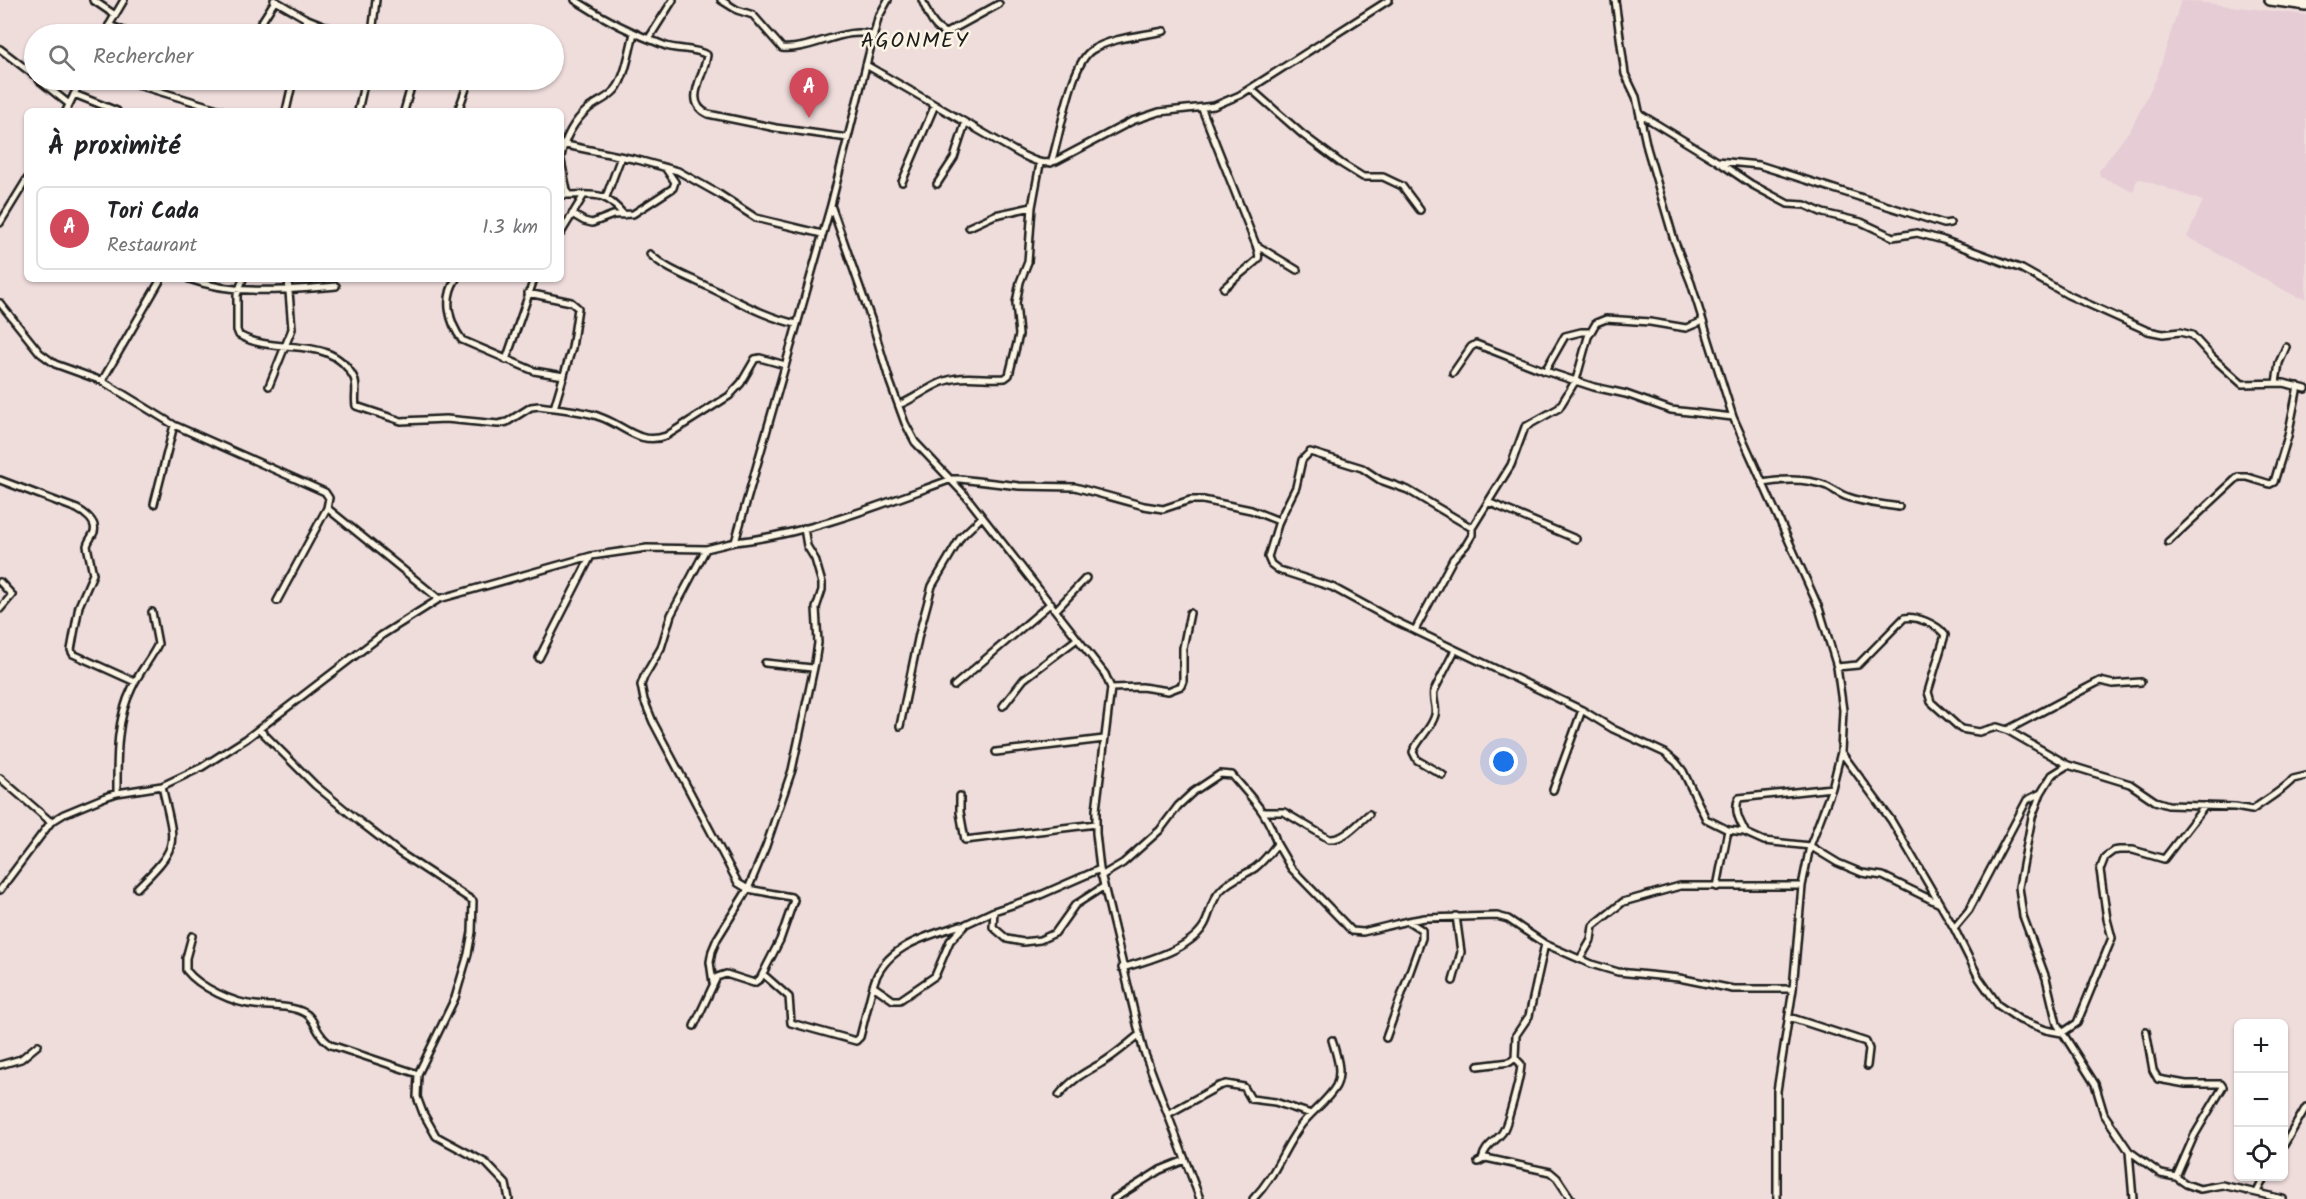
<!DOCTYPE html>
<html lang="fr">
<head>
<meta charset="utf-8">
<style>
	:root { --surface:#fff; --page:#f2f2f2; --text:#202124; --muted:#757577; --line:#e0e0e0; --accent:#d1495b }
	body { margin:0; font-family:Kalam,sans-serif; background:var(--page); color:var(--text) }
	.controls { position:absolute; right:18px; bottom:18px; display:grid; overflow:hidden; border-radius:9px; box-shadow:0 2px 4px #0004 }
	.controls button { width:54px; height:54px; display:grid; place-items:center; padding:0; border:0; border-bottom:2px solid var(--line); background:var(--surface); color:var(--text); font:30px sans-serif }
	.you { position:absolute; left:1504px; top:762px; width:21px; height:21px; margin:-15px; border:4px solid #fff; border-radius:50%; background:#1a73e8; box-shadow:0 0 0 9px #1a73e833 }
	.badge { display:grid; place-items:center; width:39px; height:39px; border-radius:50%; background:var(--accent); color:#fff; font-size:20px; font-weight:700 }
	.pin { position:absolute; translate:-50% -50px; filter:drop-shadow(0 2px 3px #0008) }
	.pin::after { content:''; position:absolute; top:32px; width:21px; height:18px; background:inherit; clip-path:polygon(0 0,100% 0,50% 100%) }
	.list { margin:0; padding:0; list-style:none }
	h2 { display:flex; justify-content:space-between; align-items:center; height:78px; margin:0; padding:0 24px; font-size:26px }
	h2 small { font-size:20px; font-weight:400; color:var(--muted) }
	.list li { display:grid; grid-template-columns:39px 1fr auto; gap:18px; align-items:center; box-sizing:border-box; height:84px; margin:0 12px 12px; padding:0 12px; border:2px solid var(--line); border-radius:9px }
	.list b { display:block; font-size:22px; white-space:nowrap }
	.list p { margin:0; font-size:20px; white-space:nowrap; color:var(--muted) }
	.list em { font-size:20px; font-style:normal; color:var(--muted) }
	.icon { flex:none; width:33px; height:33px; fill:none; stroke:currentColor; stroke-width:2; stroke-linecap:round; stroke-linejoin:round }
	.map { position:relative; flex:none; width:2306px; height:1199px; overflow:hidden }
	.search { position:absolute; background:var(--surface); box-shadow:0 2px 4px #0004; left:24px; top:24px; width:540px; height:66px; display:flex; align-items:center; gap:15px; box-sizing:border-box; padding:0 21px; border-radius:33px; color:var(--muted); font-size:22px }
	.panel { position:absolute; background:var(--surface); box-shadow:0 2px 4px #0004; left:24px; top:108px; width:540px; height:174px; border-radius:9px }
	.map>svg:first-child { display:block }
	.built { fill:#e6ccd5 }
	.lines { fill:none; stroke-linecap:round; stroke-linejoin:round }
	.street-casing { stroke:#1c1c1c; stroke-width:10 }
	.highway-casing { stroke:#1c1c1c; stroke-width:14 }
	.street { stroke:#fcf5e5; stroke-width:5 }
	.highway { stroke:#fcf5e5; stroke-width:9 }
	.labels { text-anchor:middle; stroke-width:5; stroke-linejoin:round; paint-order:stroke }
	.quarter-label { font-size:22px; letter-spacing:1.5px; fill:#1c1c1c; stroke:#fcf5e5 }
</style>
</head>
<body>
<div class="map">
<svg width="2306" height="1199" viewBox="0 0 2306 1199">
	<rect width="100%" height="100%" fill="#efdddc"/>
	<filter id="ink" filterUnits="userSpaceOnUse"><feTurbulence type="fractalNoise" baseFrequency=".0167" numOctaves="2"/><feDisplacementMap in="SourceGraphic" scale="12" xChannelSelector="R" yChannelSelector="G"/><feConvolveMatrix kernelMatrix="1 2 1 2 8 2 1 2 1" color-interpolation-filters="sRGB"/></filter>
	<g filter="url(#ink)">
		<!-- built -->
		<path class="built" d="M2181,0l125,15v283l-9,-1 -110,-60 16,-36 -62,-22 -4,1 -4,12 -33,-16 -1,-5 33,-44 25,-50z"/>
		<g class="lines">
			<defs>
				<path id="street" d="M93,0l22,15
					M274,0l31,18 3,16
					M575,0c29,19 59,34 91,46 13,4 30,2 41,9 -2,20 -25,47 1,59l68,14 72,10
					M721,0l16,10 16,5 29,33c29,3 67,-24 92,-12
					M888,0l-10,18 -47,187 40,114 19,63 15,41 10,19 51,54 139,178 6,14 -15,122v23l4,36 43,180 57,150
					M922,0c6,13 10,28 24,33l53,-29
					M1615,0l10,74 11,23 11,51 27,92 17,43 42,134 86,191 18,59 6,43 -2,42 -9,36 -22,58 -8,40 -9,103 -16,102v108
					M305,18l40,16
					M109,25l22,9
					M104,34l20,-34
					M254,34l21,-33
					M372,34l4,-34
					M649,38l24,-38
					M0,49l34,26
					M866,65l154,89c13,6 22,12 36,7l76,-40 27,-9 55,-6 26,-11 149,-95
					M39,80l30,24
					M122,80l102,31
					M1251,89l51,45 40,30 21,13h20l19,9 18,24
					M74,94l43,17
					M1202,109l54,136c1,4 4,10 2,14 -3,4 -27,22 -34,29
					M66,111l15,-31
					M286,111l7,-31
					M358,111l7,-31
					M404,111l9,-31
					M458,111l11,-31
					M1640,114l77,47 42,4 185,59 6,-1
					M561,144l77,16 40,11 41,23 37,24 66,16
					M561,157c3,-18 13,-36 27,-48 8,-7 19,-10 27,-19 10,-11 15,-41 19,-57
					M561,161l7,34h-7
					M1717,161l34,23 37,20 17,1 18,8 38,9 32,15 24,-4 26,7 79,29 46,26 80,36 15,3 17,-2 12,3 20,22 30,27 42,-1 22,6
					M1051,163c9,-25 19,-99 41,-113 21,-13 49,-14 72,-19
					M902,182l33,-77
					M937,184l17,-26 11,-34
					M568,195c29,0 36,-4 56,20
					M606,197l15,-40
					M572,214l12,7 8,2 21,-8 20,-1 40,-26 2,-6 -9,-13
					M0,223l27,-44
					M969,227l26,-12 37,-8
					M561,233l23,-38
					M1256,245l41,25
					M650,254c14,14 34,21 52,30 31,14 61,33 95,40
					M189,279c48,17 98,11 147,7
					M243,279l-6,16v35l2,5c37,22 92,-3 115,43 4,9 0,19 2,28l45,15 45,-2 52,5 9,-2 24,-15 8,-1c20,3 42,4 61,11 24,8 39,29 66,19l63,-40 12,-13 14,-24 5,-1 25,7
					M456,279c-13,20 -7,43 6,61l72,31 30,5
					M528,293l43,9 7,6 -6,40 -18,60
					M0,303l40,50 15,11 47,17 72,44 151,67 4,6 -2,10 -50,93
					M506,360l28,-81
					M1545,371l20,-35 16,-4h10
					M1453,373l18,-26 5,-3 69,27 49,16 32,7 45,16 62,7
					M102,381l59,-102
					M2276,383l3,-20 7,-16
					M269,386l23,-57 -4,-50
					M899,405c15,-6 27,-16 41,-22 22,-10 44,-3 65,-5l4,-3 10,-40 -3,-32 4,-21 8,-20 4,-55 8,-43
					M0,480l77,29c8,4 20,13 17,23 -2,5 -6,9 -7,14l6,28 -14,32 -8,44 2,4 62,28
					M1762,483c22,-4 44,-5 65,3 7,3 13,9 21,11 16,6 34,7 51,10
					M1488,502l88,37
					M154,504l20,-79
					M327,508l112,91
					M1472,528l-64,-38 -28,-10 -18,-12 -52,-16 -8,8 -6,27 -17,34 -11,36 3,7 8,6 53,17 57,31 193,92 31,19 52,24 11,9 7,9 23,48 22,11 16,2 20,9 46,5 28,17 24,10 21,3 57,28
					M735,542c74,-8 147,-38 217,-63h8l59,7 56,1 69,19 19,3 27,-9h13l48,10 28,11
					M2168,542l70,-65h9l23,7 4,-2 14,-46 10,-50
					M0,582l12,13 -12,14
					M1056,610l30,-32
					M1415,630l38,-71 13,-14 6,-10v-7l39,-63 14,-38 34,-19 17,-28 12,-43 8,-14 10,-4 44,3 36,6 17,-7
					M539,658l52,-102
					M765,663l47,5
					M1837,667l21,-2 46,-47c12,-3 34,7 41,17l-17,57 3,10 30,27 18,3 18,-5 10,3 61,35 62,19 25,17 13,4 67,2 17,3c12,-9 33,-21 41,-31l13,-3
					M954,686l97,-83
					M1111,688l31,-1 26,4 13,-5 2,-5v-33l7,-35
					M1003,706l21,-27 53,-40
					M900,726l19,-92 13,-48 29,-49 21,-20
					M259,729l56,56 45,37 40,31 73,48 -1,31 -4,22 -13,44 -37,76 -1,23 6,16 13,23 50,27 20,21 3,15
					M2007,730l93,-49 13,3 28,-2
					M996,752l108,-13
					M1841,752l50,68 63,108 25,50 19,27 22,15 26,10 16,3 15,-10 35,-85 -5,-19 -7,-49 5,-13 8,-6 6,-1h14l31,9 41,-53
					M2068,765l-16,10 -11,18 -9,24 -13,70 4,29 23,62 11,46 38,60 9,30 25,37 32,23 15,3 10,7 14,5 22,-4 61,14
					M1443,775l-26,-15 -4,-8c5,-13 19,-24 22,-37 2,-8 -3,-16 -1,-24l21,-41
					M0,778l51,44
					M1553,790l29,-80
					M117,793c0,-35 -1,-73 15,-105 7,-16 19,-29 26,-44l-6,-32
					M960,796v16l5,28 131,-16
					M1264,812h20l45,27c16,1 29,-16 40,-25
					M1746,833c-6,-11 -13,-23 -7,-35l93,-10
					M1277,844l14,24 61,63 11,1 45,-11 14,9v8l-36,100
					M1101,876l22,-13 37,-33 18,-24 15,-14 27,-18 12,1c21,25 36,38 45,69 -7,9 -13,17 -22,24 -12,8 -24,11 -34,22 -12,13 -10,25 -18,37 -15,23 -57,34 -81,41
					M1717,887l11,-57
					M137,888c45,-44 38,-43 25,-102
					M0,890l51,-68 13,-8 41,-17 12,-4 45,-7 40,-19 44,-28 136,-104 57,-36 152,-43 56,-8 59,1 29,-7 96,-337
					M994,911l-1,16 14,12 16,3 17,-2 15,-7 20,-28 28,-18
					M1408,921l17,-3 72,-2 11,3 37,25 46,20 27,8 61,6 54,11h60
					M1954,928l15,-18 58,-110 14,-7
					M192,936l-6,22v12c14,18 48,33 69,35 16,2 36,0 50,8 8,4 10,15 16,22 2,4 6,7 10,10l87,29
					M1580,959l11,-19 2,-14 30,-24 57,-16h122
					M763,974l26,23 2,26 65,18 4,-4 13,-51 20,14h7l35,-24 15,-35 16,-17 28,-13 42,-14 64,-28
					M1453,981l8,-29 -5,-36
					M713,983l-3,-21 2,-11 5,-12 31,-50 18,-43 26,-76 23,-107 3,-20 -2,-35 6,-18v-7l-7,-24 -8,-13 -3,-18
					M873,986c11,-40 54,-50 88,-61
					M1789,1017l77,25 3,7 -2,17
					M694,1026l23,-49 9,-3 28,9 6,-4 20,-39 14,-40 -3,-3 -43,-8 -10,-6 -85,-161 -9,-22 -3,-15 3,-8 17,-29 10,-33 35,-66
					M2146,1031l7,39 5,9 28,5h35l2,3 -29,49 -18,41
					M0,1065l21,-6 17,-14
					M1478,1066l32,-4 5,-4 1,-23 13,-19 16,-72
					M1059,1095c12,-15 25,-22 41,-31 14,-8 26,-19 39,-29
					M1168,1114l51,-28 7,-2 18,3 7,12 24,3 36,12
					M2284,1145l22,-38
					M2129,1151l4,48
					M1482,1159c3,-13 12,-16 20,-26 6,-8 19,-59 19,-69l-6,-6
					M1478,1162l8,-4 64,14 7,6 14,21
					M2257,1192l8,-16
					M1114,1199l46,-29 25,-10
					M1253,1199c23,-24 28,-46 46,-71 10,-15 28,-26 37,-42 7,-15 0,-32 -4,-46"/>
				<path id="highway" d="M2270,0l36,5"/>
			</defs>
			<!-- street casing -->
			<use href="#street" class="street-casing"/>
			<!-- highway casing -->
			<use href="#highway" class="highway-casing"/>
			<!-- street -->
			<use href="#street" class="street"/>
			<!-- highway -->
			<use href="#highway" class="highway"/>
		</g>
	</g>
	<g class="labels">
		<!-- quarter labels -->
		<g class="quarter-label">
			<text x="915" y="47">AGONMEY</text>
		</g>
	</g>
</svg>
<div class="controls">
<button>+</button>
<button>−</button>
<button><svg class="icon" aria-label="locate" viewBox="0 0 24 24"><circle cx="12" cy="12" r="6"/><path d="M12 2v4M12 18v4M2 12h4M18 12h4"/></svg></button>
</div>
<div class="you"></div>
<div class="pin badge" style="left:809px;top:118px">A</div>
<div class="search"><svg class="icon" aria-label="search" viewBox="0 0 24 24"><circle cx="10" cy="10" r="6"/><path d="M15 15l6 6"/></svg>Rechercher</div>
<section class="panel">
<h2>À proximité<small></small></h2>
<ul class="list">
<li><span class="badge">A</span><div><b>Tori Cada</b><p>Restaurant</p></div><em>1.3 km</em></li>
</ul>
</section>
</div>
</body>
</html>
